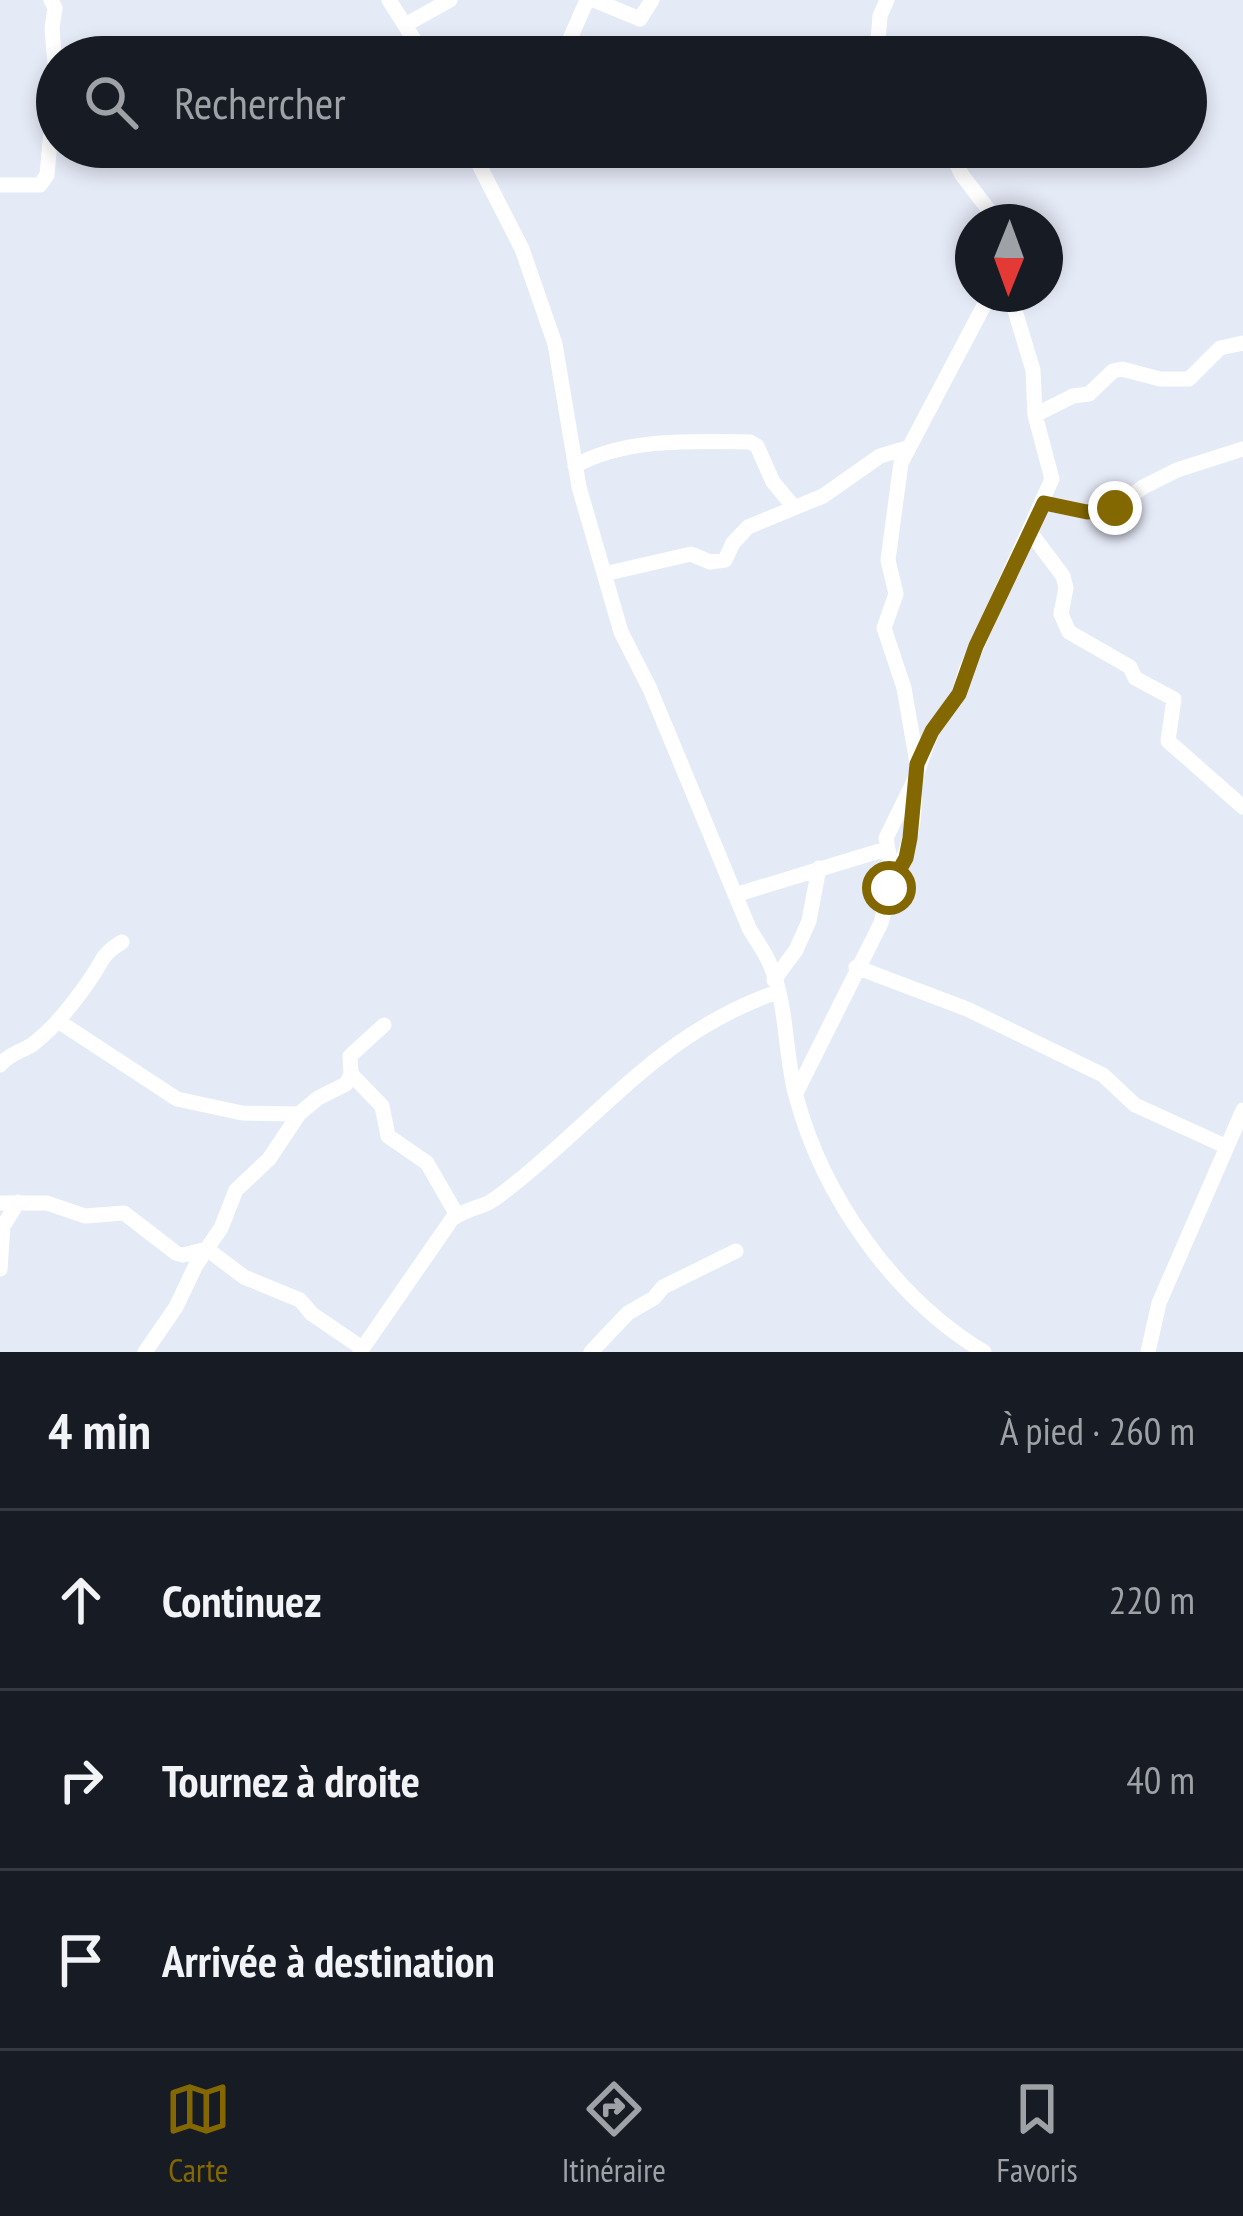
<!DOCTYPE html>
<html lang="fr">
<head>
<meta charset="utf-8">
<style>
	:root { --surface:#171b24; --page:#20242c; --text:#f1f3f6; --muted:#9ea1a6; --line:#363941; --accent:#836700 }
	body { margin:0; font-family:"PT Sans Narrow",sans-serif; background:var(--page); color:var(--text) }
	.compass { position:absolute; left:955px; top:204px; width:108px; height:108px; border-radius:50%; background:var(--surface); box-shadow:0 6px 18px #0003; rotate:181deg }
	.stop { position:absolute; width:36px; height:36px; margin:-27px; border:9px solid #836700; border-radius:50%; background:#fff }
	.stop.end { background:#836700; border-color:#fff; box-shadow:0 3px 12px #0008 }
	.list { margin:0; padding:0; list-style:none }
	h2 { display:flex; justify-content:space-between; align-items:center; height:156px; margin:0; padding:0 48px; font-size:51px }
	h2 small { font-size:39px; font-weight:400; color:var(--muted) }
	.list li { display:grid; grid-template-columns:78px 1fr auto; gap:36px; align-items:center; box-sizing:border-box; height:180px; padding:0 48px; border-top:3px solid var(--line) }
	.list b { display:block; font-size:45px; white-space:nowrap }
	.list em { font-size:39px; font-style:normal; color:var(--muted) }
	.icon { flex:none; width:66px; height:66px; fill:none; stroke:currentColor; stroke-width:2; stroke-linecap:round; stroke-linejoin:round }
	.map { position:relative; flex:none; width:1243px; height:1352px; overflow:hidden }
	.search { position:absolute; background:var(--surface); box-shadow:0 6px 18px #0003; left:36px; right:36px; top:36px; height:132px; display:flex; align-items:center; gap:30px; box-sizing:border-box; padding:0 42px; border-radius:66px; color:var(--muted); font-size:45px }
	.sheet { height:696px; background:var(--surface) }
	nav { display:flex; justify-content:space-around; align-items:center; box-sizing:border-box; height:168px; border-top:3px solid var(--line); background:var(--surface); font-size:33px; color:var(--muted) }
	nav a { display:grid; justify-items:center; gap:6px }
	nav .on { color:var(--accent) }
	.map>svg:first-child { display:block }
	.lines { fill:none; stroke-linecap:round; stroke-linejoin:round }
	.minor { stroke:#fff; stroke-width:15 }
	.route { stroke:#836700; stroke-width:15 }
</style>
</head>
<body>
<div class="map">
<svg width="1243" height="1352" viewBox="0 0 1243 1352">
	<rect width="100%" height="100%" fill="#e5eaf7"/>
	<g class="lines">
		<!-- minor -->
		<path class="minor" d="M389,0l36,57
			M594,0l46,19 12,-19
			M405,25l45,-25
			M878,41l2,-25 7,-16
			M562,57l25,-57
			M838,57c26,-15 50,-21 74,0
			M470,147l52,102 33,95 24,143 42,145 29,57 99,239c6,11 14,21 19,32 20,41 16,93 28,136 27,101 98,202 188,256
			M948,147l14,28 36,47
			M474,156l24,-9
			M0,185h40l7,-10 9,-98 -4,-49 3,-20 -4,-8
			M1035,415l38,-19 16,-2 24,-23 9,-2 38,10h29l31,-31 23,-5
			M575,466c49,-28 119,-25 175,-24l7,4 16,36 21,25
			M1044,503l43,9 28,-4 28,-21 34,-17 66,-21
			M1030,532l33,44 3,12 -5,26 8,18 61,35 5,11 39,21 -6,42 75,66
			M604,574l87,-20 19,8 15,-2 8,-17 15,-16 75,-31 57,-40 27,-8
			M917,763l-13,-75 -20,-60 12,-34 -8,-34 13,-97 89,-169
			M893,877c19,-28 23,-60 21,-94
			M735,895l151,-46
			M856,967l111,42 136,66 32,30 90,41
			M774,980l22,-30 13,-29 10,-53
			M58,1021l119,78 65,14 57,1
			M0,1065c9,-11 21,-13 33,-21 21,-16 43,-44 58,-66 13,-19 10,-23 31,-36
			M351,1074l31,32 6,30 39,27 30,52
			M796,1093l85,-170 12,-46 -7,-39 28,-57 18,-50 27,-37 7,-24 86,-191 -17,-64 -2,-45 -23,-76
			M0,1203h47l38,13 39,-3 52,40 7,2 24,-6 37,28 56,23 12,14 50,34
			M0,1269l3,-43 15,-24
			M145,1352l31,-45 20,-42 25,-37 15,-38 33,-31 30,-45 19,-16 28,-14 5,-10 -1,-18 34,-31
			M360,1352l92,-133c11,-8 21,-10 34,-15 13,-6 25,-18 37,-27 89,-73 141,-145 254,-185
			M591,1352l37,-39 26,-15 9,-11 73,-36
			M1148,1352l11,-49 84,-193"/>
	</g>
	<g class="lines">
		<!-- route -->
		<path class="route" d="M889,888l17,-30 4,-20 7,-74 15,-33 27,-37 17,-48 68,-143 43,9 28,-4"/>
	</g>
</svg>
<svg class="compass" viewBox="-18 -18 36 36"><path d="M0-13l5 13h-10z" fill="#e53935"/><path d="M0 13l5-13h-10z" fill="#9ea1a6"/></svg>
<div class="stop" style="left:889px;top:888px"></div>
<div class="stop end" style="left:1115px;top:508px"></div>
<div class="search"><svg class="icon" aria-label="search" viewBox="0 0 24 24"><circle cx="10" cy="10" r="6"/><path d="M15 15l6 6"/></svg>Rechercher</div>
</div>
<section class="sheet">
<h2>4 min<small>À pied · 260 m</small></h2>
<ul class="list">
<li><svg class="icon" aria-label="ahead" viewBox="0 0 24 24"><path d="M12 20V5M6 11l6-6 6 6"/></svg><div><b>Continuez</b></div><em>220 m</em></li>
<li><svg class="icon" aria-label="right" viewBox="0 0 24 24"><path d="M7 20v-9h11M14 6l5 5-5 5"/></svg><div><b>Tournez à droite</b></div><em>40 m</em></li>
<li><svg class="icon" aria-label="arrive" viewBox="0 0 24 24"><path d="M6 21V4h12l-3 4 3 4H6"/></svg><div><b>Arrivée à destination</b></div></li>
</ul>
</section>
<nav>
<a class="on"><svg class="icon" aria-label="map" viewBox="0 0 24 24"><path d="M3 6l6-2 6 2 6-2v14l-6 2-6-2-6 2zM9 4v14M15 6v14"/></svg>Carte</a>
<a><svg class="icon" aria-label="directions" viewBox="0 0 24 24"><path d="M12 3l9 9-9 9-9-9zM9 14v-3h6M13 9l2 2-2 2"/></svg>Itinéraire</a>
<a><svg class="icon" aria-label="saved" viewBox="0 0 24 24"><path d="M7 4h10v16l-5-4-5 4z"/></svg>Favoris</a>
</nav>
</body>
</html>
